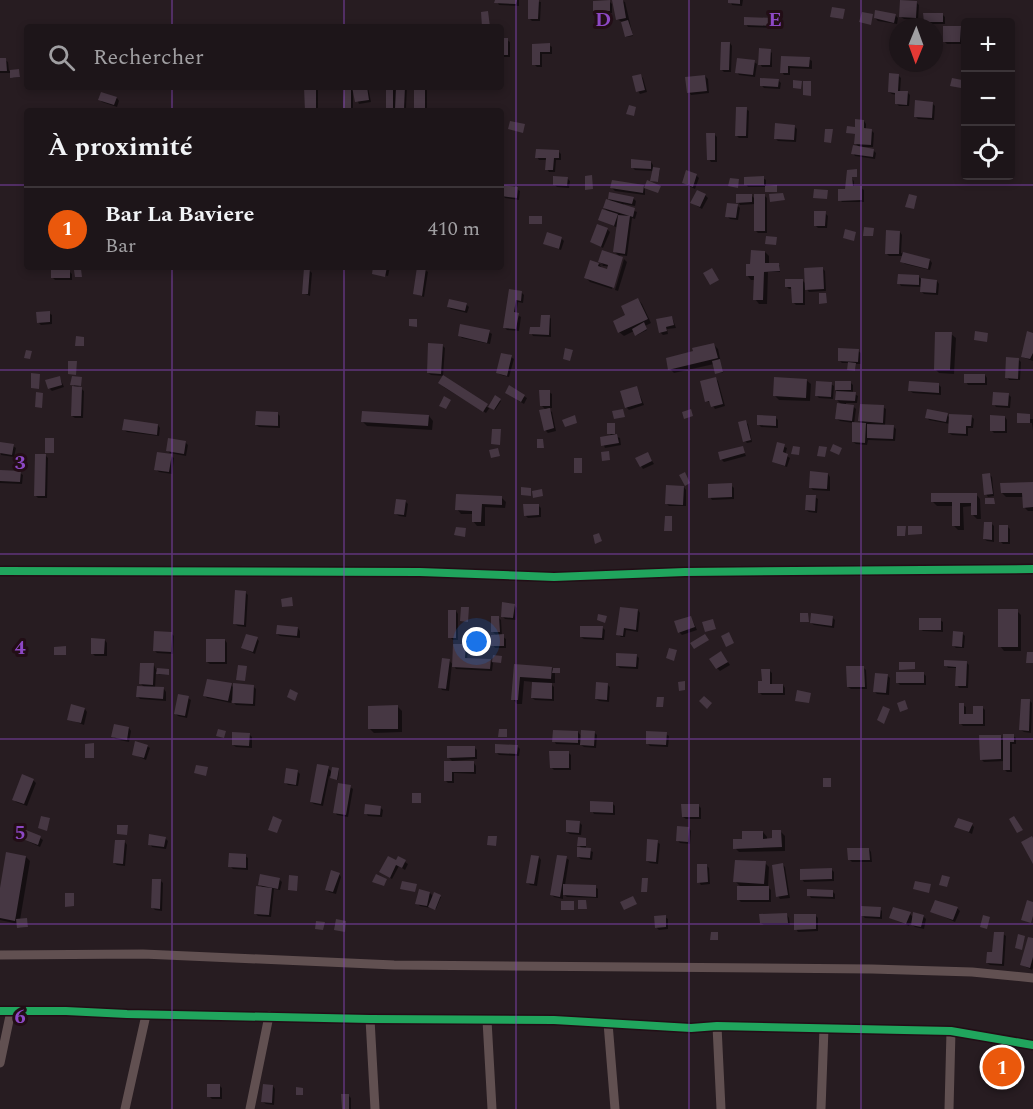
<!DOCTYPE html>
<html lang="fr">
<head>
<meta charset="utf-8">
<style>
	:root { --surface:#1d1519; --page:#2a2226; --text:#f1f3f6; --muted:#a09fa2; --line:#3b3438; --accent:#ea580c }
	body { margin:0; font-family:Spectral,serif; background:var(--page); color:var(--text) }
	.controls { position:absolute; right:18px; top:18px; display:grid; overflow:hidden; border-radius:6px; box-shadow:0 3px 9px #0003 }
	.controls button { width:54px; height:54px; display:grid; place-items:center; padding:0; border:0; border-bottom:2px solid var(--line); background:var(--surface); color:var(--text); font:30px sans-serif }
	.compass { position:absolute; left:889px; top:18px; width:54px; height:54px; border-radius:50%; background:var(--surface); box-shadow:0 3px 9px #0003; rotate:181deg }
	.you { position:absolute; left:477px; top:642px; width:21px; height:21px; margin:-15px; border:4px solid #fff; border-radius:50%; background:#1a73e8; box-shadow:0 0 0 9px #1a73e833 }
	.badge { display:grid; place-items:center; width:39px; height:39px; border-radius:50%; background:var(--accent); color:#fff; font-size:20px; font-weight:700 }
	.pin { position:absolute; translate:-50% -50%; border:3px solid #fff; box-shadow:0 2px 6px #0006 }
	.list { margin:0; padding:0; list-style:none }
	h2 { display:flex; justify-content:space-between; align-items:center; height:78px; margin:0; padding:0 24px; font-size:26px }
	h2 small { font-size:20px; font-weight:400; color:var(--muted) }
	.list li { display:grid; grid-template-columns:39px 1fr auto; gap:18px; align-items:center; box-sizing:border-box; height:84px; padding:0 24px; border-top:2px solid var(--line) }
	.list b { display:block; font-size:22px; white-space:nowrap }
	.list p { margin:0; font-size:20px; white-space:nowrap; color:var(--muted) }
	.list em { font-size:20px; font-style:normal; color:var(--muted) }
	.icon { flex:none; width:33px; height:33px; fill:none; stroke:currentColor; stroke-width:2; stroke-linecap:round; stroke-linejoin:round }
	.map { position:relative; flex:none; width:1033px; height:1109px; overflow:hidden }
	.search { position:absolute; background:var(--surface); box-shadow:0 3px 9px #0003; left:24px; top:24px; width:480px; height:66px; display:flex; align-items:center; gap:15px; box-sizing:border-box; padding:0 21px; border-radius:6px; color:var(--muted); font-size:22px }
	.panel { position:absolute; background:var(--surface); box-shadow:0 3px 9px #0003; left:24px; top:108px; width:480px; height:162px; border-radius:6px }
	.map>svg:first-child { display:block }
	.shadow { fill:#0007; fill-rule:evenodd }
	.building { fill:#463743 }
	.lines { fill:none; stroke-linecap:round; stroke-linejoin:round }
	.street { stroke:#615051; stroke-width:9 }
	.cycleway-casing { stroke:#220e16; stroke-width:11 }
	.cycleway { stroke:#20a55d; stroke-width:8 }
	.grid { fill:none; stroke:#8d48c5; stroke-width:1.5; stroke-opacity:0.55 }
	.grid-label { font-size:20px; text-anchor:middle; font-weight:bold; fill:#8d48c5; stroke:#220e16; stroke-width:6; stroke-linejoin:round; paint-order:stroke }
</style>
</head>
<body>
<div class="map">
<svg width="1033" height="1109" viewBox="0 0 1033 1109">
	<rect width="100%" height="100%" fill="#271c21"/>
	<!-- shadow -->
	<path class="shadow" d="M496,0h23v6l-20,-1z
		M530,0l11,2 -1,19h-8l-3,-3z
		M620,0l5,2 8,34 -7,1 -4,-15 -5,-3z
		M730,0h13l-1,6 -10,-1z
		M610,2l2,2v9h-15l-2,-2z
		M916,2l3,3 -1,15 -14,-1 -3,-2z
		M942,14l3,3v7h-17l-3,-3z
		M895,15l3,3 -1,6 -19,-3 -3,-3z
		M775,20l2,2v6l-29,-1 -2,-3z
		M960,27l3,3 -1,14h-15l-3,-3z
		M501,40h6l3,2v15h-9z
		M730,43l2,3 -1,26h-7l-3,-3z
		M534,45h15l3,2v7h-10v13h-5l-3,-3z
		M770,51l2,2v14h-10l-2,-3z
		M782,57l27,2 3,2v8l-22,-1v7h-6l-2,-3z
		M0,60h5l3,2 1,9 10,-1 1,7 -7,1 -2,-5h-11z
		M754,62l3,2 -2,13 -16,-2 -2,-3z
		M898,75l3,3 -1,14 8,1 2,2 -1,11h-10l-3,-3 1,-8 -5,-1 -3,-2z
		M641,76l2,2 4,14 -7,2 -2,-3z
		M705,76l3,3 1,14 -18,2 -2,-3z
		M778,80l3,3 -1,6 -16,-1 -3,-3z
		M306,87h12v24h-12z
		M345,87h6l4,3 -1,-3h14l3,15 -12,2 -6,-13v20h-8z
		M387,87h20l-1,21 -11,-1v4h-5l-2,-2z
		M416,87h11v23h-9l-2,-2z
		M102,93l15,5 2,3 -2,6 -15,-5 -2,-3z
		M932,103l3,3 -1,14 -16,-1 -3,-3z
		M746,109l3,2 -1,27h-9l-3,-3z
		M864,121l2,3v6h5l3,3 -1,14h-10v2l10,1 3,3 -1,6 -20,-3 -2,-3 7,-5 -4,-4v-10l-8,-1z
		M794,126l3,3 -1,13 -18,-1 -3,-3z
		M714,134l3,3v25h-6l-2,-3z
		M558,151l3,3v6h-5l-1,12h-6l-2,-3v-9h-8l-2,-3z
		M651,162l2,3v3l7,2 -2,12 -5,-1v-10l-18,-1 -3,-3z
		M856,171l1,6h-7l4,4v7h7l3,2v12h-22l-2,-2 6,-9v-12h5l-2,-3z
		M696,175l3,3 -4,11 -12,-6z
		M567,178l3,3 -1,7 -12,-1 -3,-3z
		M763,178l3,2v7h-18l-2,-3z
		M643,186l2,3v6l-30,-4 -3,-3z
		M517,189l3,2 -1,9 -14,-2 -2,-3z
		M610,194l23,4 3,3 -1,5 -11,-2 -1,2 14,6 -2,7 -3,-1 -5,38 -8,-1 4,3h-2l-9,31 -22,-7 -4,-4 5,-16 13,4 -4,-4 20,-5 -5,-5 3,-24 -18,-8 10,-7 -6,-5 5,-6zM599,264l10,3 -1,4 -5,-2z
		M705,195l3,3 -6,11 -10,-6z
		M751,195l4,4 9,-4 3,3v35h-9l-3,-3v-26l-15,1 -2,-3z
		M738,206l2,2 -2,12 -8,-1 -3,-3z
		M825,213l3,3 -1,12h-9l-3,-3z
		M607,229l3,3 -7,16 -12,-6z
		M900,232l2,3 -1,18 29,7 2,3 -2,7 -25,-6 -3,-3 1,-5h-14l-3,-3z
		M561,238l3,3 -3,9 -16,-6z
		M765,252l4,4v9h11v7h-12l-1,32h-8l-4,-5v-19h-4l-4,-5 5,-10z
		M624,259l3,3 -9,29 -3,-1z
		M375,267h15l-2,9 -14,-3z
		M823,269l2,2 1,20 -17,1 -4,-5v18h-9l-3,-3v-13h-4l-3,-3 16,-6 4,4z
		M309,270l3,3 -2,23 -7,-3z
		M425,270l3,2 -4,25 -9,-3z
		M69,271l3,3v6h-17l-2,-2z
		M919,277l3,3 15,1 2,3 -1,11 -14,-1 -3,-3 1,-4 -21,-1 -2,-3z
		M510,291l12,2 2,2 -1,8 -5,-1 -2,12 5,3 -2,14 -12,-1 -3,-3z
		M638,299l4,5 9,19 -6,3 2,4 -10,5 -3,-4 -10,5 -5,-4z
		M466,304l3,3 -2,6 -16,-4 -3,-2z
		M49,313l3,2v9l-11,1 -3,-3z
		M549,316l2,3v18l-18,-1 -2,-3 11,-5z
		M672,317l4,11 -9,1 1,5 -5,1 -3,-3z
		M489,332l3,2 -2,10 -28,-6 -3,-3z
		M951,334l5,4 -2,36 -15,-1 -4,-4z
		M1033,334v27l-11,-4z
		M713,344l5,5 5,24h-7l-2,-9 -40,9 -4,-4z
		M442,345l3,3 -2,28 -12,-1 -3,-2z
		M858,351l3,2v11h-5l-1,7 -5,-1v-7h-8l-3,-3z
		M511,357l3,2 -5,18 -8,-2 -3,-2z
		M1018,359l3,3 -1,18h-11l-2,-3z
		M985,375l2,3v7h-19l-2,-3z
		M60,378l4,9 -12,4 -3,-3z
		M81,379v7h-3l6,5 -1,27h-8l-3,-2 2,-31z
		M716,379l2,2 7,25 -10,3 -4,-6 -5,-2z
		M806,380l5,4 -1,17 -31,-1 -4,-4z
		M850,382l3,3v8l5,3 -1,7h-11v2l7,1 3,3 -2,15h6l1,-19 22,2 3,2 -1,17h8l3,3 -1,12 -27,-1 -1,5 -11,-1 -3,-2 1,-19 -14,-2 -3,-2 5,-14 -5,-5 -1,-17z
		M831,384l3,2 -1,13 -14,-1 -2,-2z
		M938,384l3,3v8l-28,-2 -3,-2z
		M442,386l47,22 6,-10 6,3 -6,9 -5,-3 -4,6z
		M510,388l17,10 -3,6 -15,-9z
		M637,388l7,17 -15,5 -3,-3z
		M549,392l3,2v14h-5l5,4 4,19 -8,2 -3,-3 1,-20 -4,-4z
		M1008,394l3,3 -1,11 -14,-1 -2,-3z
		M278,414l2,2v12l-21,-1 -3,-2z
		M947,415l3,3 21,-2 3,3 -1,9h-5v8l-16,-1 -3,-2 1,-9 -21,-4 -2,-3z
		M429,416l4,5 -1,9 -65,-4 -4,-4z
		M1029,416l1,3h3v12l-1,-8h-13z
		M775,417l3,3v8l-17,-1 -2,-2z
		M1005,417l2,3v13h-13l-3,-3z
		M745,422l3,2 4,18 -5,1 -2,-2z
		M614,424l1,12 5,2 1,7 -16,3 -4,-10 11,-2 -3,-3z
		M158,425l2,3 -1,8 -32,-4 -3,-2z
		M185,442l3,3 -2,11 -16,-3 -2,-2z
		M0,444l13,2 3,2 -2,9 -13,-2z
		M778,444l9,4 -2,7 5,3 -3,9 -14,-5z
		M742,447l4,9 -22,6 -3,-3z
		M647,453l7,11 -11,5 -2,-3z
		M45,455l3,3 -1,40h-9l-3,-3z
		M171,456l3,2 -2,16 -13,-2 -3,-3z
		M0,471l20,2 3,2 -1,9 -22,-1z
		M828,474l2,3v14l-17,-1 -3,-3z
		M990,475l2,2 2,19 -6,1 -2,-3z
		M1033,484v27h-5l-4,-4v-10h-18l-4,-4z
		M731,485l3,3v11l-22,1 -2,-3z
		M684,487l2,3v16h-17l-3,-3z
		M976,494l4,5 1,20h-4l-5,-5v-8l-9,1 1,23h-6l-4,-4v-20h-17l-4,-4z
		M501,497l5,5 -1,6 -20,-1v19h-8l-4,-5v-7h-12l-4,-5z
		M815,497l3,2 -1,14 -8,-1 -3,-2z
		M405,501l3,3 -2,13 -7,-1 -3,-2z
		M538,505l3,3v9l-13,1 -3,-3z
		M992,524l2,2v16l-7,-1 -3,-2z
		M1007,526l3,3v15h-7l-3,-3z
		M245,592l3,3 -2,32 -8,-1 -3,-2z
		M514,605l3,3 -1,12 -11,-1 -2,-2z
		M638,610l2,3 -2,19 -12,-2 -1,7h-4l-3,-3z
		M456,611l2,3v26h-5l-3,-3z
		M1017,611l4,4v36h-17l-4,-5z
		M691,617l6,13 -15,5 -3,-3z
		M832,617l3,3 -1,8 -20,-3 -3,-2z
		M499,618l2,2 1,16 4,3v9h-11l-2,-3 4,-9 -5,-5z
		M940,620l3,2v10l-20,-1 -3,-2z
		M602,627l3,3 -1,10 -20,-1 -3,-2z
		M298,628l2,3v7l-20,-2 -3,-2z
		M962,633l3,3 -1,12h-8l-3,-3z
		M172,634l2,2 -1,18 -16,-1 -3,-3z
		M257,639l2,2 -4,13 -12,-6z
		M105,640l2,3v13h-12l-3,-3z
		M225,640l2,3v21h-17l-3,-2z
		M465,646l3,2 -1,11 23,1 3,3 -1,8 -36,-2 -4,-5 -3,27 -7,-1 -2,-3 9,-27 4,5z
		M636,655l3,3 -1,11 -18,-1 -3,-2z
		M724,656l6,9 -10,6 -3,-3z
		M966,662l3,3 -1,23h-9l-2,-3v-17h-9l-2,-3z
		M154,665l2,5 13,1v4h-10l-3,-3 -1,16 9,1 2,3v9l-26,-2 -2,-2 7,-9 -4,-4z
		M515,666l45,3v4h-5v10h-5l4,4v14l-19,-1 -3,-2 1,-16 -9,-1 -2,23h-5l-4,-5z
		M863,667l3,3 1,19h-16l-3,-2z
		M769,670l3,3v12h11l2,3v7h-23l-3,-3z
		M923,673l3,3v9h-26l-2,-2z
		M887,675l3,3 -1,17 -12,-1 -3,-3z
		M607,684l3,3 -1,15 -10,-1 -3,-2z
		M231,685l3,3 19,-2 3,3 -1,17 -19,-1 -5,-5v3l-24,-5 -2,-2z
		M188,698l3,2 -4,18 -9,-2 -2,-2z
		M1030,701l2,2 -1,30 -7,-1 -3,-2z
		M963,705l3,2v8h9l7,-8 3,3v16h-22l-2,-2z
		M398,707l4,4v21l-28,1 -5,-5z
		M85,709l2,3 -3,13 -15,-6z
		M129,728l2,3 -2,11 -14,-3 -2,-3z
		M578,732l4,5 12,-5 3,3 -1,13 -12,-1 -3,-2 -25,-1 -2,-3z
		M249,734l3,3v11l-16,-1 -3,-2z
		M666,734l3,2 -1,11 -18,-1 -3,-3z
		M1000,736l4,4 9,-4 3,2v6h-4v28h-5l-2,-2v-9l-21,1 -3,-3z
		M147,746l3,2 -4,12 -13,-6z
		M517,746l3,3 -1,7 -20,-1 -3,-3z
		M474,747l3,3v9l-25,2 -4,-4z
		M568,752l3,3v15h-17l-3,-3z
		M446,762l28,1 2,3v8l-22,-1v10h-6l-3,-3z
		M328,768l5,5 6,-3 -1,10 -9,-4 -6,30 -9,-2 -3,-2z
		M297,771l3,3 -2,12 -10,-1 -2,-2z
		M33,780l3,3 -9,23 -11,-4 -2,-3z
		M350,787l3,2 -5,28 -11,-2 -2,-3z
		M613,804l2,2v9l-21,-1 -2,-3z
		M698,805l3,3v11h-15l-3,-2z
		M380,807l3,3 -1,7 -14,-1 -2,-3z
		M579,822l3,3 -1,10 -11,-1 -3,-2z
		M972,825l2,2 -2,7 -16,-8z
		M689,828l2,3 -1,13 -10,-1 -2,-2z
		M763,832l4,5v3h7l7,-8 4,4v15l-46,1 -4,-4 9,-8z
		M19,837l21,1 3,2 -3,7z
		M165,838l3,3 -2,8 -14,-2 -2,-3z
		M586,840v9l7,3 -1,8 -11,-1 -3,-2 4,-8 -3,-4z
		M125,842l2,3 -2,21 -8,-1 -3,-2z
		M657,842l3,2 -2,20 -8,-1 -3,-2z
		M869,849l2,3 1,10h-20l-3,-3z
		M245,856l3,2v12l-15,-1 -3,-3z
		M26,857l4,4 -10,59h7l1,7 -9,1 -1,-4 -18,-4v-24z
		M539,857l2,3 -4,26 -7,-1 -2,-2z
		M399,858l9,6 -3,6 -6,-4 -7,13 -11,-7 16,-10z
		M566,858l3,2 -4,25 30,2 3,2v9l-31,-1 -4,-3v5l-9,-2 -2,-2z
		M765,863l4,4 -1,20 3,3v12h-30l-3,-3 3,-12 -6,-6z
		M783,865l2,2 5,31 -10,1 -2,-3z
		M707,866l2,2 1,16 -9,1 -2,-3z
		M832,870l2,2v9l-30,1 -2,-3z
		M339,874l2,3 -5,17 -7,-2 -2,-3z
		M279,879l3,3 -2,8 -6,-1 -3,28 -13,-1 -3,-3 8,-25 -4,-4z
		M161,881l2,2 -1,28 -7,-1 -2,-2z
		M833,892l2,2v5l-24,-1 -2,-3z
		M430,893l4,4h7l-5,12 -16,-3 -3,-3z
		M957,908l3,3 -5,11 -23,-11z
		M880,909l2,2v8l-17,-1 -3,-3z
		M910,914l4,4 9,-2 3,3 -2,10 -9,-2 -5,-4 -1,3 -18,-8z
		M787,915l2,3 1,7h-26l-3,-2z
		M815,915l3,3v13l-20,1 -2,-3z
		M665,917l3,2v10l-9,1 -3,-3z
		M1003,934l3,2 -2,30 -14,-1 -3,-2z
		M1033,940v28l-1,2 -10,-5z
		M219,1085l3,3v11h-10l-3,-3z
		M273,1086l2,3 -1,16 -8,-1 -3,-2z
		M348,1095l3,3v11h-8z"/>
	<!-- building -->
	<path class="building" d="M495,0h22l-1,4 -22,-1z
		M528,0h11l-1,19h-10z
		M610,0v11h-17v-10z
		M612,0h11l3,18 -10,2z
		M728,0h12v4l-12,-1z
		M900,0l17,1 -1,17 -17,-1z
		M832,7l13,2 -2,10 -13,-2z
		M875,10l21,4 -2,9 -20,-5z
		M488,11l2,16h-8l-1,-15z
		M862,12l11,2 -2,11 -12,-3z
		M923,13h20v9h-19z
		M744,17l31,1v8l-31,-1z
		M628,20l5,15 -8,2 -4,-15z
		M943,26h18l-1,16h-17z
		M501,38h7v17h-7z
		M721,42h9l-1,28h-9z
		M550,43v9h-10v13h-8v-21z
		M759,48l12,1 -1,16h-12z
		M781,56l29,1 -1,10 -21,-1v7h-8z
		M0,58h6l1,13h-7z
		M737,58l18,2 -2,15 -18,-2z
		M19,69l1,8 -10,1v-8z
		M889,73l10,1 -1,17h10l-1,14 -12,-1v-11l-7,-1z
		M641,74l4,16 -9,2 -4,-16z
		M705,75l2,16 -20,2 -2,-16z
		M760,78l19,1 -1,8 -18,-1z
		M952,78l10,2 -1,8 -11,-2z
		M793,80l9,1 -1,8 -8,-1z
		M803,81h8v15l-8,-1z
		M304,87h12v24h-11z
		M344,87h7v24h-8z
		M352,87h15l2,13 -14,2z
		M386,87h7v22h-7z
		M396,87h9l-1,22h-9z
		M414,87h11v21h-11z
		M101,92l16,5 -3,8 -16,-5z
		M915,100l18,2 -1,16 -18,-1z
		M629,105l7,2 -2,9 -8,-2z
		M736,107h11l-1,29h-11z
		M855,119l9,1v8l8,1 -1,16 -17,-1 1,-10 -9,-1 1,-7 8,1z
		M510,121l15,3 -2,9 -15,-4z
		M775,123l20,2 -1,15 -20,-1z
		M825,129h8l-2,14 -7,-1z
		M706,133h9v27h-8z
		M853,145l21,4 -1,8 -22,-3z
		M536,149l23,1v8h-5l-1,12h-8l1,-12h-11z
		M631,159l20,2v8l-20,-1z
		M653,167l7,1 -2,14 -8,-1z
		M857,169v8h-5l1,9h9v14l-24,1v-12h7l2,-19z
		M686,170l11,4 -4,13 -11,-4z
		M592,175l1,14 -8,1v-14z
		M553,176l15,1 -1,9 -14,-1z
		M764,176v9h-20v-8z
		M730,178l9,1 -1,9 -10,-2z
		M612,180l32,5 -1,8 -33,-5z
		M647,180l14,6 -3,7 -14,-5z
		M502,185l16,2 -1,11 -16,-2z
		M777,185v7h-12v-6z
		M814,189l14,1 -1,9 -14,-1z
		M697,190l9,4 -6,13 -10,-4z
		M609,192l25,5 -2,7 -24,-5z
		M783,193l2,7 -15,2 -1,-8z
		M736,194h16v8l-16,1z
		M754,194h11v37h-11z
		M909,194l8,2 -3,13 -9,-2z
		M606,199l29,9 -2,9 -30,-9z
		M727,203l11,1 -2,14 -11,-1z
		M602,209l16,5 -4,12 -16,-6z
		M814,211h12l-1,15h-11z
		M618,215l12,1 -5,38 -12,-2z
		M529,216h13v8h-13z
		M597,224l11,4 -7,19 -11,-5z
		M864,227l10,1 -1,8h-10z
		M845,229l11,3 -2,9 -11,-3z
		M886,230l14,1 -1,23h-14z
		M547,232l15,5 -3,12 -16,-5z
		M766,236l11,1 -1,8 -11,-1z
		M602,250l21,7 -9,31 -30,-10 6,-18 9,3 -1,3 9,3 1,-4 -10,-3z
		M751,250l14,1v12h14l1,8 -16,1 -1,28h-10l1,-24h-8v-12h4z
		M903,252l27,7 -2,10 -28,-7z
		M373,267h14l-2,10 -13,-3z
		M417,267l9,1 -4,28 -9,-2z
		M823,267l1,22 -19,1 -1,-22z
		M304,268h6l-2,26h-6z
		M712,268l7,12 -9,5 -7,-12z
		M70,269v9h-19v-8z
		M81,269l1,8h-7l-1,-7z
		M898,274l21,1v10l-22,-1z
		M921,278l16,2 -1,13 -16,-1z
		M785,279h18v24h-11l-1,-16h-6z
		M509,289l13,2 -1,10 -5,-1 -2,12 5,1 -3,16 -13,-1z
		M819,293h7l1,10 -8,1z
		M638,298l10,21 -30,14 -5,-12 12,-6 -4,-9z
		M449,299l18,4 -2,8 -18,-4z
		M50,311v11l-13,1 -1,-11z
		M541,315h9l-1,20 -20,-1 1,-7h10z
		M672,316l2,9 -8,2 1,4 -8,2 -3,-14z
		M409,319h8v8l-8,-1z
		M644,322l3,7 -12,7 -3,-7z
		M460,324l30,6 -3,13 -29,-7z
		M975,331l13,2 -1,9 -13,-2z
		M1027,331l6,2v20l-3,6 -9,-2z
		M935,332h17l-2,38h-16z
		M76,336l8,1v9h-9z
		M428,343l15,1 -2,30 -14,-1z
		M714,343l4,15 -50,12 -2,-12 27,-7 -1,-3z
		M565,348l8,2 -3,11 -7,-2z
		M838,348l21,1 -1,13 -20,-1z
		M26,350l6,1 -2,8 -6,-1z
		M501,353l11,2 -5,21 -11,-3z
		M1006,357l13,1 -1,21 -13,-1z
		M720,359l3,13 -8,2 -3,-13z
		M68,361h9l-1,14 -8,-1z
		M848,362l8,1 -1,8 -8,-1z
		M31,373l9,1 -1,15 -8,-1z
		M964,374h21v9h-21z
		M443,375l45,29 -5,8 -45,-29z
		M60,376l2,9 -14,4 -3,-9z
		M72,376l10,1 -1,9 -11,-1z
		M716,377l7,27 -12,3 -2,-6 -4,1 -5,-21z
		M774,377l33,2 -1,19 -33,-2z
		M816,381l16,1 -1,15 -16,-1z
		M835,381h16v9h-16z
		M909,381l30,2v10l-31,-2z
		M509,385l16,10 -4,7 -16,-9z
		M72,386l10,1 -1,29h-10z
		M637,386l5,17 -17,5 -5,-17z
		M539,390h11v16h-10z
		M836,391l20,1 -1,9 -20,-1z
		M36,392l7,1 -1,15 -7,-1z
		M993,392l16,1 -1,13 -16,-1z
		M495,395l6,4 -7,11 -6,-3z
		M444,396l7,4 -5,9 -7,-3z
		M837,403l17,2 -2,16 -17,-2z
		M860,404l24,1 -1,18 -25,-2z
		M550,408l4,20 -10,3 -5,-21z
		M623,409l2,8 -11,2 -2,-8z
		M691,409l2,7 -9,3 -2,-7z
		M927,409l21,4 -2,9 -21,-4z
		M256,411l22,1v14l-23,-1z
		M362,411l67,4 -1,11 -67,-4z
		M1017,413l13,1v9h-13z
		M949,414l23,1 -1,11h-5v8l-18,-1z
		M575,415l2,8 -12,4 -3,-7z
		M757,415l19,1v10l-19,-1z
		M990,415l15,1v15h-15z
		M124,419l34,5 -1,11 -35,-5z
		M746,420l5,20 -8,2 -5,-20z
		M852,422l14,1 -1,20 -13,-1z
		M607,423h8v11h-8z
		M867,424l27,1 -1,14 -26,-1z
		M492,429h9l-1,16 -9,-1z
		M617,434l2,9 -18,3 -1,-9z
		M45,438h9v15h-9z
		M168,438l18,3 -2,13 -18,-3z
		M537,439h6l1,9h-7z
		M0,442l14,2 -2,11 -12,-2z
		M777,442l8,2 -2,8 5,2 -3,12 -13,-4z
		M833,444l9,4 -3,7 -9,-4z
		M743,446l2,7 -25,7 -2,-8z
		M793,446l7,1 -1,8 -8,-1z
		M819,446l8,1 -2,10 -8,-1z
		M498,448l2,8 -9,2 -2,-8z
		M609,451l1,9 -8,1 -1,-9z
		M157,452l15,2 -3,18 -15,-2z
		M648,452l4,9 -12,6 -5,-9z
		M35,454h11l-1,42h-11z
		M574,458h8v15h-8z
		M0,470l21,1 -1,11 -20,-1z
		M810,471l18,2 -1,16 -18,-1z
		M685,472l5,11 -5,3 -6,-11z
		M990,473l3,21 -9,1 -2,-21z
		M1033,482v25l-10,1 -1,-15h-21l-1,-10z
		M732,483v14l-24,1v-14z
		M666,485l18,1 -1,19 -18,-1z
		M521,487l10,1v8l-10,-1z
		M542,489l1,7 -10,2 -1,-7z
		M931,493h46v22h-6v-12h-11v23h-8v-24h-21z
		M456,494l46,2v9l-20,-1 -1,18h-9v-11l-17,-1z
		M806,495h10l-1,16 -10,-1z
		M985,498h9l1,6h-10z
		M396,499l10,1 -2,15 -10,-1z
		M523,504h16v11l-15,1z
		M665,516h7v15h-8z
		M984,522h8v18l-9,-1z
		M999,525h9v17h-9z
		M897,526h9l-1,10h-8z
		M908,526h14v8l-14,1z
		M456,527l10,1 -1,9 -11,-2z
		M599,533l3,8 -7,3 -2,-9z
		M235,590l11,1 -2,34 -11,-1z
		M292,597l1,9 -11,1 -1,-8z
		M502,602l13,2 -2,14 -12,-1z
		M461,607h8l-1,15 -8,-1z
		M620,607l18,2 -2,21 -12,-2 -1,8 -7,-1z
		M998,609h20v38h-20z
		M448,610h8v28h-8z
		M800,613h8l1,9h-9z
		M811,613l22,3 -1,10 -22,-3z
		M598,614l9,2 -2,7 -8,-3z
		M491,616h8l1,16h-9z
		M691,616l4,11 -17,6 -4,-12z
		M919,618h22v12h-22z
		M713,619l3,10 -11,3 -3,-10z
		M277,625l21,2 -1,9 -21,-2z
		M580,626h23l-1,12 -22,-1z
		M154,631l18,1 -1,20 -18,-1z
		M953,631l10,1 -1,15 -10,-1z
		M729,632l5,11 -8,4 -5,-11z
		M246,634l12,3 -5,15 -12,-4z
		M504,634v12h-13v-11z
		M705,634l4,6 -15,9 -4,-6z
		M91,638l14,1 -1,15h-13z
		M206,639h19v23h-19z
		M453,644h13l-1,14 26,1 -1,10 -38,-2z
		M66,646v9h-12v-8z
		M669,648l8,2 -3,11 -8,-3z
		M721,651l7,11 -12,7 -7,-10z
		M1027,652h6v11h-7z
		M616,653l21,1 -1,13 -20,-1z
		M493,655l9,1 -1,7 -9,-1z
		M442,658l8,1 -4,30 -8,-1z
		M944,660l23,1 -1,25h-11l1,-19 -12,-1z
		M899,662h16v7l-16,1z
		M140,663h14l-1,22 -14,-1z
		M514,664l38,3 -1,12 -31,-2 -2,23h-7z
		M238,665l9,1 -2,15 -9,-1z
		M846,666h18l1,21h-18z
		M157,668l12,1v6l-13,-1z
		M553,668h7v5h-8z
		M761,669h9v15h13v9h-25v-12h4z
		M896,672h28v11h-28z
		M875,673l13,1 -2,19 -13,-1z
		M207,679l25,4 -4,18 -25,-5z
		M685,681v9l-6,1 -1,-9z
		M532,682l20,1v16l-21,-1z
		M596,682l12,1 -1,17 -12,-1z
		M233,683l21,2 -1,19 -21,-1z
		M137,686l27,1 -1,12 -27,-2z
		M290,689l8,4 -3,8 -8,-4z
		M797,690l14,3 -2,10 -14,-2z
		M178,694l11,2 -4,20 -11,-2z
		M704,696l8,7 -5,6 -8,-8z
		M657,697h7l-1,10h-7z
		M1021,699h9l-1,32 -10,-1z
		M905,700l3,9 -8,3 -3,-9z
		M959,703h5v11h9v-8h10v18h-24z
		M71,704l14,4 -4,15 -14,-3z
		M398,705v24h-30v-23z
		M883,706l7,3 -6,15 -7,-4z
		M114,724l15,3 -2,13 -16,-3z
		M218,729l8,2 -2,7 -8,-2z
		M499,729h8v8h-9z
		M553,730l25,1v12l-26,-1z
		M581,730l14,1 -1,15 -14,-1z
		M646,731l21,1 -1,13 -20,-1z
		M232,732l18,1 -1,13 -17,-1z
		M1003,734h11v8h-4v28h-7z
		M979,735h22v24l-21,1z
		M135,741l13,4 -4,13 -12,-3z
		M94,743v15h-9v-14z
		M495,744l23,1 -1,9 -22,-1z
		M447,746h28v11l-28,1z
		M549,751h20v17h-19z
		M444,761h30v11h-22v9h-8z
		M317,764l12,2 -8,38 -11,-2z
		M196,765l12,2 -2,9 -12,-3z
		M332,767l7,1 -2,12 -7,-2z
		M286,768l12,2 -2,15 -12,-2z
		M22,774l12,5 -10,25 -12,-4z
		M823,778h8v9h-8z
		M338,783l13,2 -5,30 -13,-2z
		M412,793h9v10h-9z
		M590,801l23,1v11l-23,-1z
		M365,804l16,2 -1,9 -16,-1z
		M681,804h18v13h-17z
		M41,816l9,2 -3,13 -9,-3z
		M273,816l9,4 -5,13 -9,-3z
		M1014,816l9,14 -6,3 -8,-14z
		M958,818l15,5 -4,9 -15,-5z
		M566,820l14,1 -1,12 -13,-1z
		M117,825h11l-1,10 -10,-1z
		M677,826l12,1 -1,15 -12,-1z
		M21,828l20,8 -3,9 -21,-8z
		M772,830h9l1,17 -49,2v-10h9v-8h21v8l9,-1z
		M149,834l17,3 -2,10 -16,-2z
		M488,836h9l-1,10 -9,-1z
		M1032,836l1,2v26l-12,-22z
		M578,837l8,1v8h-9z
		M647,839l11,1 -2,22 -10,-1z
		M115,840h10l-2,24 -10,-1z
		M577,847l14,1 -1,10 -13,-1z
		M847,848h22l1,12h-22z
		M6,852l20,4 -11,65 -15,-3v-30z
		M229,853l17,1v14l-18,-1z
		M531,855l8,1 -5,28 -8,-1z
		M557,855l10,1 -7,41 -10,-2z
		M388,856l8,4 2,-4 8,4 -4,8 -6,-3 -6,13 -11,-6z
		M735,860l31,1 -2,23 -31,-2z
		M783,863l5,32 -12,2 -4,-32z
		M697,864h10l1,18 -11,1z
		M832,868v11l-32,1v-11z
		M331,870l9,3 -7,19 -8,-2z
		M260,874l20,4 -2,11 -20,-4z
		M376,874l11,5 -3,7 -12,-4z
		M289,875l9,1 -1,15 -9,-1z
		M942,875l8,2 -3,10 -8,-2z
		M642,878h6l-1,14h-6z
		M152,879h9l-1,30 -9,-1z
		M402,881l15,3 -2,8 -15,-3z
		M915,881l16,3 -2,9 -16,-4z
		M563,884l33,1v12l-33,-2z
		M256,886l16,2 -3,27 -15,-1z
		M737,886h32v14h-32z
		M419,889l11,3 -3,14 -12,-2z
		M807,889l26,1v7l-26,-1z
		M434,892l7,3 -6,15 -7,-3z
		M65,893h9v13l-9,1z
		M633,896l4,8 -13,6 -4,-8z
		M578,900h8l1,9h-9z
		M935,900l23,7 -5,13 -23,-8z
		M1027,900l6,2v14l-2,7 -10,-3z
		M561,901h13v9h-13z
		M861,906l20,1 -1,10 -19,-1z
		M893,907l18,5 -5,12 -17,-6z
		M913,912l11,3 -3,12 -10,-2z
		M787,913l1,10h-28l-1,-9z
		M794,914h22v15l-22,1z
		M666,915v12l-11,1 -1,-12z
		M983,915l7,2 -3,12 -7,-2z
		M27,918l1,9 -11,1 -1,-9z
		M336,919l10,2 -1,11 -11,-2z
		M316,921l9,1 -2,8 -8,-1z
		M711,932h7v8h-8z
		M994,932h10l-2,32 -16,-1 1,-11h5z
		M1018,934l7,2 -3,14 -7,-2z
		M1028,937l5,1v19l-3,11 -10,-3z
		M207,1084h13v13h-13z
		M263,1084l10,1 -1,18 -11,-1z
		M296,1087l7,1v7h-7z
		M341,1094h8v15h-7z"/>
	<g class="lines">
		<!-- street -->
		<path class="street" d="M0,571l420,1 134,5 131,-5 348,-3
			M0,955l143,-1 251,11 478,4 100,3 61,6
			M0,1011h66l61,3 243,5 184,1 137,8 26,-2 234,5 82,14
			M370,1019l5,90
			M487,1020l5,89
			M608,1023l7,86
			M717,1026l4,83
			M0,1063l11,-52
			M125,1109l21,-94
			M250,1109l19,-93
			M821,1109l3,-81
			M949,1109l2,-78"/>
		<defs>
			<path id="cycleway" d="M0,571l420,1 134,5 131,-5 348,-3
				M0,1011h66l61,3 243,5 184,1 137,8 26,-2 234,5 82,14"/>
		</defs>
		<!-- cycleway casing -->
		<use href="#cycleway" class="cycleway-casing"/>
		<!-- cycleway -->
		<use href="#cycleway" class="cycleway"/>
	</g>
	<!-- grid -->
	<path class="grid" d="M172,0v27M344,0v27M516,0v1109M689,0v1109M861,0v1109M172,87v24M344,87v24M0,185h27M501,185h532M172,267v842M344,267v842M0,370h1033M0,554h1033M0,739h1033M0,924h1033"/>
	<g class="grid-label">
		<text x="603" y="26">D</text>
		<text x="775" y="26">E</text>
		<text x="20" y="469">3</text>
		<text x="20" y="654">4</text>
		<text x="20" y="839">5</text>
		<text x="20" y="1023">6</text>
	</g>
</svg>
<div class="controls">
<button>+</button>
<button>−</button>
<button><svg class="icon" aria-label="locate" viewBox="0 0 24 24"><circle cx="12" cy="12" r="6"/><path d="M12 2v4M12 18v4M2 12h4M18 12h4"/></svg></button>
</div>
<svg class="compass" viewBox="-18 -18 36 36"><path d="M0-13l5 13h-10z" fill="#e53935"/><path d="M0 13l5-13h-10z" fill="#a09fa2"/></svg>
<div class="you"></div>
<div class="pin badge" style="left:1002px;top:1067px">1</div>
<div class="search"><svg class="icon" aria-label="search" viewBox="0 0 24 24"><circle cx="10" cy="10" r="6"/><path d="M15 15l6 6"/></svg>Rechercher</div>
<section class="panel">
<h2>À proximité<small></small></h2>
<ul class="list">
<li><span class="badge">1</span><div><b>Bar La Baviere</b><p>Bar</p></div><em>410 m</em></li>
</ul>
</section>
</div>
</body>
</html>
